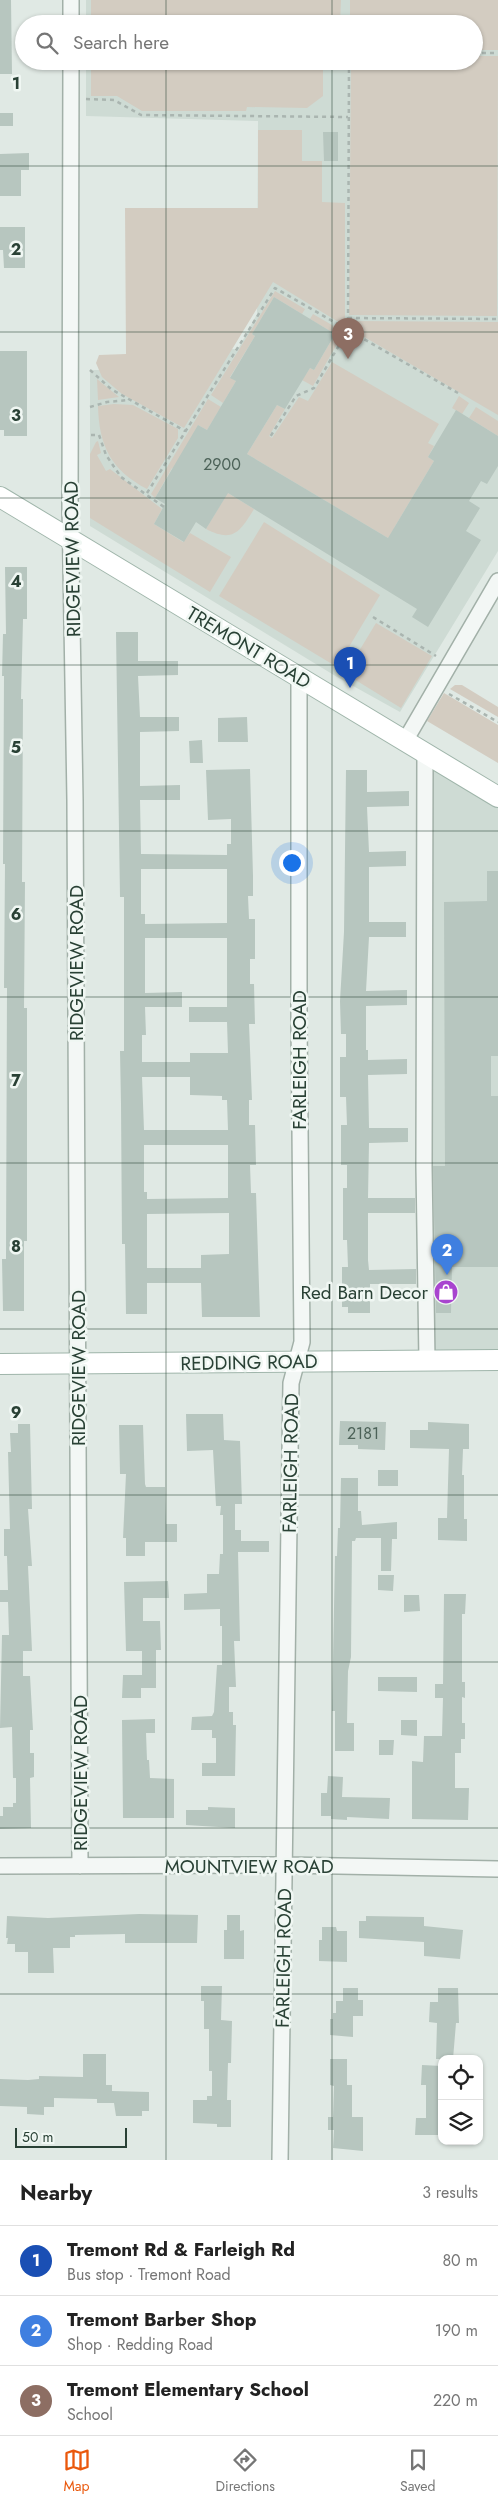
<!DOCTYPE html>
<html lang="en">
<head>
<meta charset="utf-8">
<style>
	:root { --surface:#fff; --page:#f2f2f2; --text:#222; --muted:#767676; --line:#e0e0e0; --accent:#ea580c }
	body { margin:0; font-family:Jost,sans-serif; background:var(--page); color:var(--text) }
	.controls { position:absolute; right:15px; bottom:15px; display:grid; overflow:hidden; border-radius:10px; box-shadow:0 1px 4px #0004 }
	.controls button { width:45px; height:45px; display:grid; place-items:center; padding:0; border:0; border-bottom:1px solid var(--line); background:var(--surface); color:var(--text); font:25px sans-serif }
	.scale { position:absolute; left:15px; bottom:12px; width:112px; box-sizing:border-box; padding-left:5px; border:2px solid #294135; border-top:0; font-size:14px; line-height:18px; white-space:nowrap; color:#294135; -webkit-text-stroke:4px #f0f7f3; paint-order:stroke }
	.you { position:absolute; left:291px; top:862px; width:18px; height:18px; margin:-12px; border:4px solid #fff; border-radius:50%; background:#1a73e8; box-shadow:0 0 0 8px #1a73e833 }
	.badge { display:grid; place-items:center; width:32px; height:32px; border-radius:50%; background:var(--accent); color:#fff; font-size:16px; font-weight:700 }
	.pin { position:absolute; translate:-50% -41px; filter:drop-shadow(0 1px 2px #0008) }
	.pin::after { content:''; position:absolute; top:26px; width:18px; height:15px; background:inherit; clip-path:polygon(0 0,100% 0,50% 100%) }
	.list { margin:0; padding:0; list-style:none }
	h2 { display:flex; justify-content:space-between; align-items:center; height:65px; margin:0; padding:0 20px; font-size:21px }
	h2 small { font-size:16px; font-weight:400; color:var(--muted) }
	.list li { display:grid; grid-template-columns:32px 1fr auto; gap:15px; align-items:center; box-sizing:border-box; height:70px; padding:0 20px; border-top:1px solid var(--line) }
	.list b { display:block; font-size:19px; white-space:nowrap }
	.list p { margin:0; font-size:16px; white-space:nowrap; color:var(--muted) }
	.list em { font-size:16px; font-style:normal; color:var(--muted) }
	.icon { flex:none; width:28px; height:28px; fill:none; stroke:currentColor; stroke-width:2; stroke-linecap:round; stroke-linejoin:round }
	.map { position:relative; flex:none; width:498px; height:2160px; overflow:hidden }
	.search { position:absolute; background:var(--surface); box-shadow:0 1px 4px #0004; left:15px; right:15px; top:15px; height:55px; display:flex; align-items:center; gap:12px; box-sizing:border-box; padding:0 18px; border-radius:28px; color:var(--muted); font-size:19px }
	.sheet { height:275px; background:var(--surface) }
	nav { display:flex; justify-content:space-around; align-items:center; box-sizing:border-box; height:70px; border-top:1px solid var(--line); background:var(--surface); font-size:14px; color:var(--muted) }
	nav a { display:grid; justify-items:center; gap:2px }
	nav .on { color:var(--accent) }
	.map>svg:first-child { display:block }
	.built { fill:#cedbd4 }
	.green { fill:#d3ccc1 }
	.building { fill:#b7c6bf; fill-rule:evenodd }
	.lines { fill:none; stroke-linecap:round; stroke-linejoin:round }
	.minor-casing { stroke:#a2b0a8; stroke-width:18 }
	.major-casing { stroke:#9fb5aa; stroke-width:22 }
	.path { stroke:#aab5b0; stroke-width:2.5; stroke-dasharray:4 4; stroke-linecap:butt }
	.minor { stroke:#f3f7f5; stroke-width:15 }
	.major { stroke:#fff; stroke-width:20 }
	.grid { fill:none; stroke:#294135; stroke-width:1; stroke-opacity:0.55 }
	.labels { text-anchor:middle; stroke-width:5; stroke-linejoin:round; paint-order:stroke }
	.number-label { font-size:16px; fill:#4c6258 }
	.street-label { font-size:19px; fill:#294135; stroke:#f0f7f3 }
	.poi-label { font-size:19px; fill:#294135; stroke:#f0f7f3; text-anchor:end }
	.grid-label { font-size:16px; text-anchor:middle; font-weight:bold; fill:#294135; stroke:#f0f7f3; stroke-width:5; stroke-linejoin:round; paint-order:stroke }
</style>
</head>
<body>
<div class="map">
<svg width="498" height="2160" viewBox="0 0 498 2160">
	<rect width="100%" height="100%" fill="#e0e9e4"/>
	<!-- built -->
	<path class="built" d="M86,0h412v551l-98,161 -63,-35 -247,-151v-156h86l21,-20 41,-1 19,-35 1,-193 -172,-5v-55h388v-37h-388z
		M425,753l73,44v563l-71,1z"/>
	<!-- green -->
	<path class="green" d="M91,0h250l-1,24h-249z
		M350,0h148v50h-24v-26h-124z
		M474,56h24l-1,260 -148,-1 2,-254h123z
		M91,61h232v35l-16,12 -60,-1 -1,4h-104l-25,-15h-26z
		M258,130h44v31h20v41l23,1v123l-72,-44 -89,146 -62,-34 -20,-17 -6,-14 3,-8 27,-1 -1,-146h133z
		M275,291l30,18 -3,5 -28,-17 -22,37 3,2 -25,41 6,4 -13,22 -12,-8z
		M313,314l31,18 -31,54 -11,-6 8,-12 4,2 21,-36 -25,-15z
		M353,321l145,1v93l-144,-84 -3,-2z
		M332,362l107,62 -11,19 6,3 -6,11 6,4 -40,67 5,4 -6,9 -146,-87 30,-49 8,4 -16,27 3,2 27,-41 9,4z
		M97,379l22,18 -21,3z
		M459,396l10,7 -7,11 -10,-6z
		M208,399l13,8 -14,23 -9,-5 -12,51 -14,-8 -17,30 -4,-4z
		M114,404l19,1 45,24v9l-31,51c-36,-19 -48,-43 -49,-83z
		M476,407l22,14v15l-29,-18z
		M98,441l3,12 -4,2 9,16 4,-2 52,40 -8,15 29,18 7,-9 41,24 -21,35 -120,-74v-64l6,-12z
		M210,482l44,27c-14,23 -21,34 -48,20l18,-30z
		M264,522l116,73 -43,72 -118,-71z
		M376,623l56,33 -31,52 -52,-32 -2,-5z
		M455,685h7l36,22v10l-48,-28z
		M444,693l54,32v38l-71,-42z"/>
	<!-- building -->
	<path class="building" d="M0,0h11l1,74h-12z
		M0,113h13v13h-13z
		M323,132h15v29h-14z
		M29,153v17h-8v26h-21v-42z
		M0,227h25v41h-21l-1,-18h-3z
		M274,297l61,37 -21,36 -4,-2 -25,41 -8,-4 -30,49 141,84 46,-77 -6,-4 28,-47 42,26v30l-11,18 -6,-3 -12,20 11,7 -14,23 15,9 -53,87 -16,-10 5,-8 -189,-116 -22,36 -10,-7 -12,20 -30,-18 11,-20 -10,-6 43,-73 9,5 29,-49 -6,-3 25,-42 -3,-2z
		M0,351h27v85h-23v-6h-4z
		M5,567h22v52h-4l-2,80h2l-1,183h3l-1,126h3v233h-3v70h-21l-1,-52h4l1,-271h-3l1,-124h-2l1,-188h-2l1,-42h3z
		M116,632h22v29h40v14l-40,1 2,41h39v14l-39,1v54l40,-1v15h-40l1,54 86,1v-11h4v-25l-23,1 -2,-50 44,-1 3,107v20h-5l1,23h6v40h-5v25h4l1,40h-6l3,76h-3v25h6l1,40h-6l1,28h5l4,124h-58l-1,-34h-54v31h-21l-1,-70h-3l-1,-140 -1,-53h4v-154h-4zM141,869h86v54l-82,1v-10h-4zM145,938h82v69h-38v15h38l1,31h-38v9h-48v-27h4l-1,-28h37v-15l-37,1zM142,1077h48v18l32,1v4h5l1,30h-84zM144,1145h84v53l-81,1v-7h-3zM229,1213v41l-28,1v13h-54v-54z
		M247,717l1,25h-30v-24z
		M202,740l1,23h-13l-1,-22z
		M346,770h21v22l42,-1v15l-42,1 2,45 37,-1v15l-37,1v55h37v15h-37l-3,54 41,-1v15l-41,1v44h2v10l39,-1v15l-39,1 1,53h39v14l-39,1 -1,55h47v15h-47v47l1,10 47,-1v15h-46v29h-22v-6h-6v-40h6l-1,-27h-4v-52h4v-23h-6v-40h6l-1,-28h-6v-40h6v-23h-5l-1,-33 4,-69z
		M487,871h11v185h-7v40h7v171h-46l-1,46h-15l-3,-147h12l-1,-264 43,-1z
		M186,1414h37l1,26 16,1 2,63h-7v26h6v11h28v11h-31l2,89h-6l2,46h-7v25h4v13h3l-1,51h-33v-13h14v-25h-4v-8h-21l1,-13 20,-1 2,-4 3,-47h5v-39h-2v-17l-36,1v-16l23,-1v-19h12l1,-20h3v-39h-3l1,-9h-5l-3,-56 -26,1z
		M340,1421l46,1 -1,28 -27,-1v-4h-19z
		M428,1422l41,2v25h-6l-1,26h2v44h3v22l-29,-1v-22h9l2,-69 -39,-1v-18h18z
		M18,1424h12l2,85h-4l4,57h-4l4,85h-9v25h7l3,54h-3v23h4v24l-4,1 1,50 -31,1v-13h3v-9h10v-4h3v-25h-3l-1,-51 -12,1 2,-93h7l-1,-33h-8v-12h8l-1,-34h-3v-27h6l-2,-77h3l-1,-19h8z
		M119,1425h24l2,59 1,3h19l1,37h11v18h-32v14h-19v-18h-3l3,-64h-6z
		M378,1470h20v16h-20z
		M341,1478h17v33h3l1,14 35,-3v17h-5l-1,32h-10v-33h-25l-1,3h-3l-1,116 -3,14 -1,52h7v28h-19v-40h-3l3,-155h2l1,-28h2z
		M378,1575h16l-1,16 -15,-1z
		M168,1581l1,17h-26v23h17l1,29h-5v38h-15v10h-19l1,-23h19v-24h-16l-2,-69z
		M444,1594h22l-1,20h-3v68h3v16l-3,-1v26h3v16h-4v14h-6v35h14l-1,32 -56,-1v-58l11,1 1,-26h18l1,-38h-8v-14h8z
		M404,1595h15l1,16 -16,1z
		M378,1677h39v15l-39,-1z
		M155,1719v14h-9l1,27h2l1,18 24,1v39h-51l-1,-98z
		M401,1720h16v16l-16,-1z
		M379,1740h15l-1,15h-14z
		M328,1776l15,1 -1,20 48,1 -1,21 -42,-2v3l-16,-1v-3h-10v-23h6z
		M208,1807l27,1v20l-49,-3v-15h22z
		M139,1914l59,1 -1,28h-72v-9l-50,1v2h-5v11h-17l1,25h-26v-21h-13v-8h-8l1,-6h-2l1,-22 41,2z
		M227,1915h13v16l4,-1v29h-20v-29h3z
		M366,1916l58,1v9l39,4 -3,29 -36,-3v-14l-65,-4v-17h7z
		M322,1927h14l1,4h10v31l-28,-1v-21h3z
		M201,1986h21l-1,34 11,1 -1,42h-3l-1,37h4v27h-14v-3l-24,-1v-23h14v-4h5v-25h-3v-42h-5v-28h-3z
		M343,1988h15v12h5v16h-10v21l-23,-2v-16h3v-6h3v-12h7z
		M438,1988h20l1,35h-3l-3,36h-17l1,-36 -8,-1 1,-20h8z
		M83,2054h23v31h6v6l37,1v19h-7v5h-26l-2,-13h-17v-4l-43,-1v9h-10v8l-17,-1v-7l-27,-1v-27l28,1 11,-1v-3l44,1z
		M330,2059h17v26h5v32h11v34l-30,-3 1,-18h-6v-13h5l1,-31 -4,-1z
		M422,2065l20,1v69h-27l1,-17h10v-33h-5z"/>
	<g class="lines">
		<defs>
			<path id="minor" d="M71,24v-24
				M71,61l-1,445 5,294 5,1066
				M405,741l93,-160
				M425,753l-1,414 3,194
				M0,1866l285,-1 213,4
				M280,2160l11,-777 11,-41 -3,-321v-343"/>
			<path id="major" d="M0,497l498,300
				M0,1364l498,-4"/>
		</defs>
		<!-- minor casing -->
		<use href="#minor" class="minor-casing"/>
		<!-- major casing -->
		<use href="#major" class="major-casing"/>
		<!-- path -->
		<path class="path" d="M474,53h24
			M349,61l-1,269 110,63
			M86,99l28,1 27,15 207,2
			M348,318l150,1
			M90,370l21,19 74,42
			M90,407l17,-5 21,-2
			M91,435h8l7,20 15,22 43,30
			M147,493l128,-205 73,42 -34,58 -18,8 -26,41
			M373,617l63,39
			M449,694l49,28"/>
		<!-- minor -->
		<use href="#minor" class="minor"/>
		<!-- major -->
		<use href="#major" class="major"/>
	</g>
	<!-- grid -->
	<path class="grid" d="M166,0v24M332,0v24M166,61v2099M332,61v2099M0,166h498M0,332h498M0,498h498M0,665h498M0,831h498M0,997h498M0,1163h498M0,1329h498M0,1495h498M0,1662h498M0,1828h498M0,1994h498"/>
	<!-- icons -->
	<defs>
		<symbol id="shop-disc" viewBox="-11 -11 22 22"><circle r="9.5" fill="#a844cf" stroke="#f0f7f3"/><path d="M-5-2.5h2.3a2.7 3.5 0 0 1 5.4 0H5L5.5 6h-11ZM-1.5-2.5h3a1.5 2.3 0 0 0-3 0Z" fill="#fff"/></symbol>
	</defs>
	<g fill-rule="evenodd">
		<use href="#shop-disc" x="432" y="1278" width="28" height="28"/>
	</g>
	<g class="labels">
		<!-- number labels -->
		<g class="number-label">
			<text x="222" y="470">2900</text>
			<text x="363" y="1439">2181</text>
		</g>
		<!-- street labels -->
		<g class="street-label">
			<text transform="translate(72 559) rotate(-91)" y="7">RIDGEVIEW ROAD</text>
			<text transform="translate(249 647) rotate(31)" y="7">TREMONT ROAD</text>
			<text transform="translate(76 963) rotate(-90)" y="7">RIDGEVIEW ROAD</text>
			<text transform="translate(299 1060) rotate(-90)" y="7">FARLEIGH ROAD</text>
			<text transform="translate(249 1362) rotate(-1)" y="7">REDDING ROAD</text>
			<text transform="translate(78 1368) rotate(-90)" y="7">RIDGEVIEW ROAD</text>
			<text transform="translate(290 1463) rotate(-89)" y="7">FARLEIGH ROAD</text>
			<text transform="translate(80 1773) rotate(-90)" y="7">RIDGEVIEW ROAD</text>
			<text x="249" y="1873">MOUNTVIEW ROAD</text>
			<text transform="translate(283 1958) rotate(-89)" y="7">FARLEIGH ROAD</text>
		</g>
		<!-- poi labels -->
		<g class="poi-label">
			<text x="428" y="1299">Red Barn Decor</text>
		</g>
	</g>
	<g class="grid-label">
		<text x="16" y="89">1</text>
		<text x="16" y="255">2</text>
		<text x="16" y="421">3</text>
		<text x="16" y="587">4</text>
		<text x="16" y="753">5</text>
		<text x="16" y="920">6</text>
		<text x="16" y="1086">7</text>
		<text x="16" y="1252">8</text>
		<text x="16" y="1418">9</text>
	</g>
</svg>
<div class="controls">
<button><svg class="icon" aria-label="locate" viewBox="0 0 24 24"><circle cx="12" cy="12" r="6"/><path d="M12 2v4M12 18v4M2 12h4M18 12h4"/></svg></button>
<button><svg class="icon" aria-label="layers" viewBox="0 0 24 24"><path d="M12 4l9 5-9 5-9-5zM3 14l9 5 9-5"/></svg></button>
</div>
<div class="scale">50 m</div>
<div class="you"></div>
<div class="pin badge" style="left:350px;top:688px;background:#1a4fb4">1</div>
<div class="pin badge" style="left:447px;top:1275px;background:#3f7fe0">2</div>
<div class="pin badge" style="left:348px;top:359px;background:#8d6e63">3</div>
<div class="search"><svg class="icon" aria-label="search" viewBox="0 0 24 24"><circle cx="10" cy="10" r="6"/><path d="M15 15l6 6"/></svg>Search here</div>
</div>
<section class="sheet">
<h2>Nearby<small>3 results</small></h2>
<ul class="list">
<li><span class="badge" style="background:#1a4fb4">1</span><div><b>Tremont Rd &amp; Farleigh Rd</b><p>Bus stop · Tremont Road</p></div><em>80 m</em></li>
<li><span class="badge" style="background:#3f7fe0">2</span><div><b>Tremont Barber Shop</b><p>Shop · Redding Road</p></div><em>190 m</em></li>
<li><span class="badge" style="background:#8d6e63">3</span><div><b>Tremont Elementary School</b><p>School</p></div><em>220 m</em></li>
</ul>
</section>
<nav>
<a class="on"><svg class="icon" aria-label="map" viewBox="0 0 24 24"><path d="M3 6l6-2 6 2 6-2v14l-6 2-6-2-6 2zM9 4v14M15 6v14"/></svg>Map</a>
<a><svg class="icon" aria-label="directions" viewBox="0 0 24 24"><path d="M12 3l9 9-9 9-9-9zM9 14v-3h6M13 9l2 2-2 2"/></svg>Directions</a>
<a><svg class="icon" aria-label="saved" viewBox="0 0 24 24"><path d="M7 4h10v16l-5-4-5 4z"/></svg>Saved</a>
</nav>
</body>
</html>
